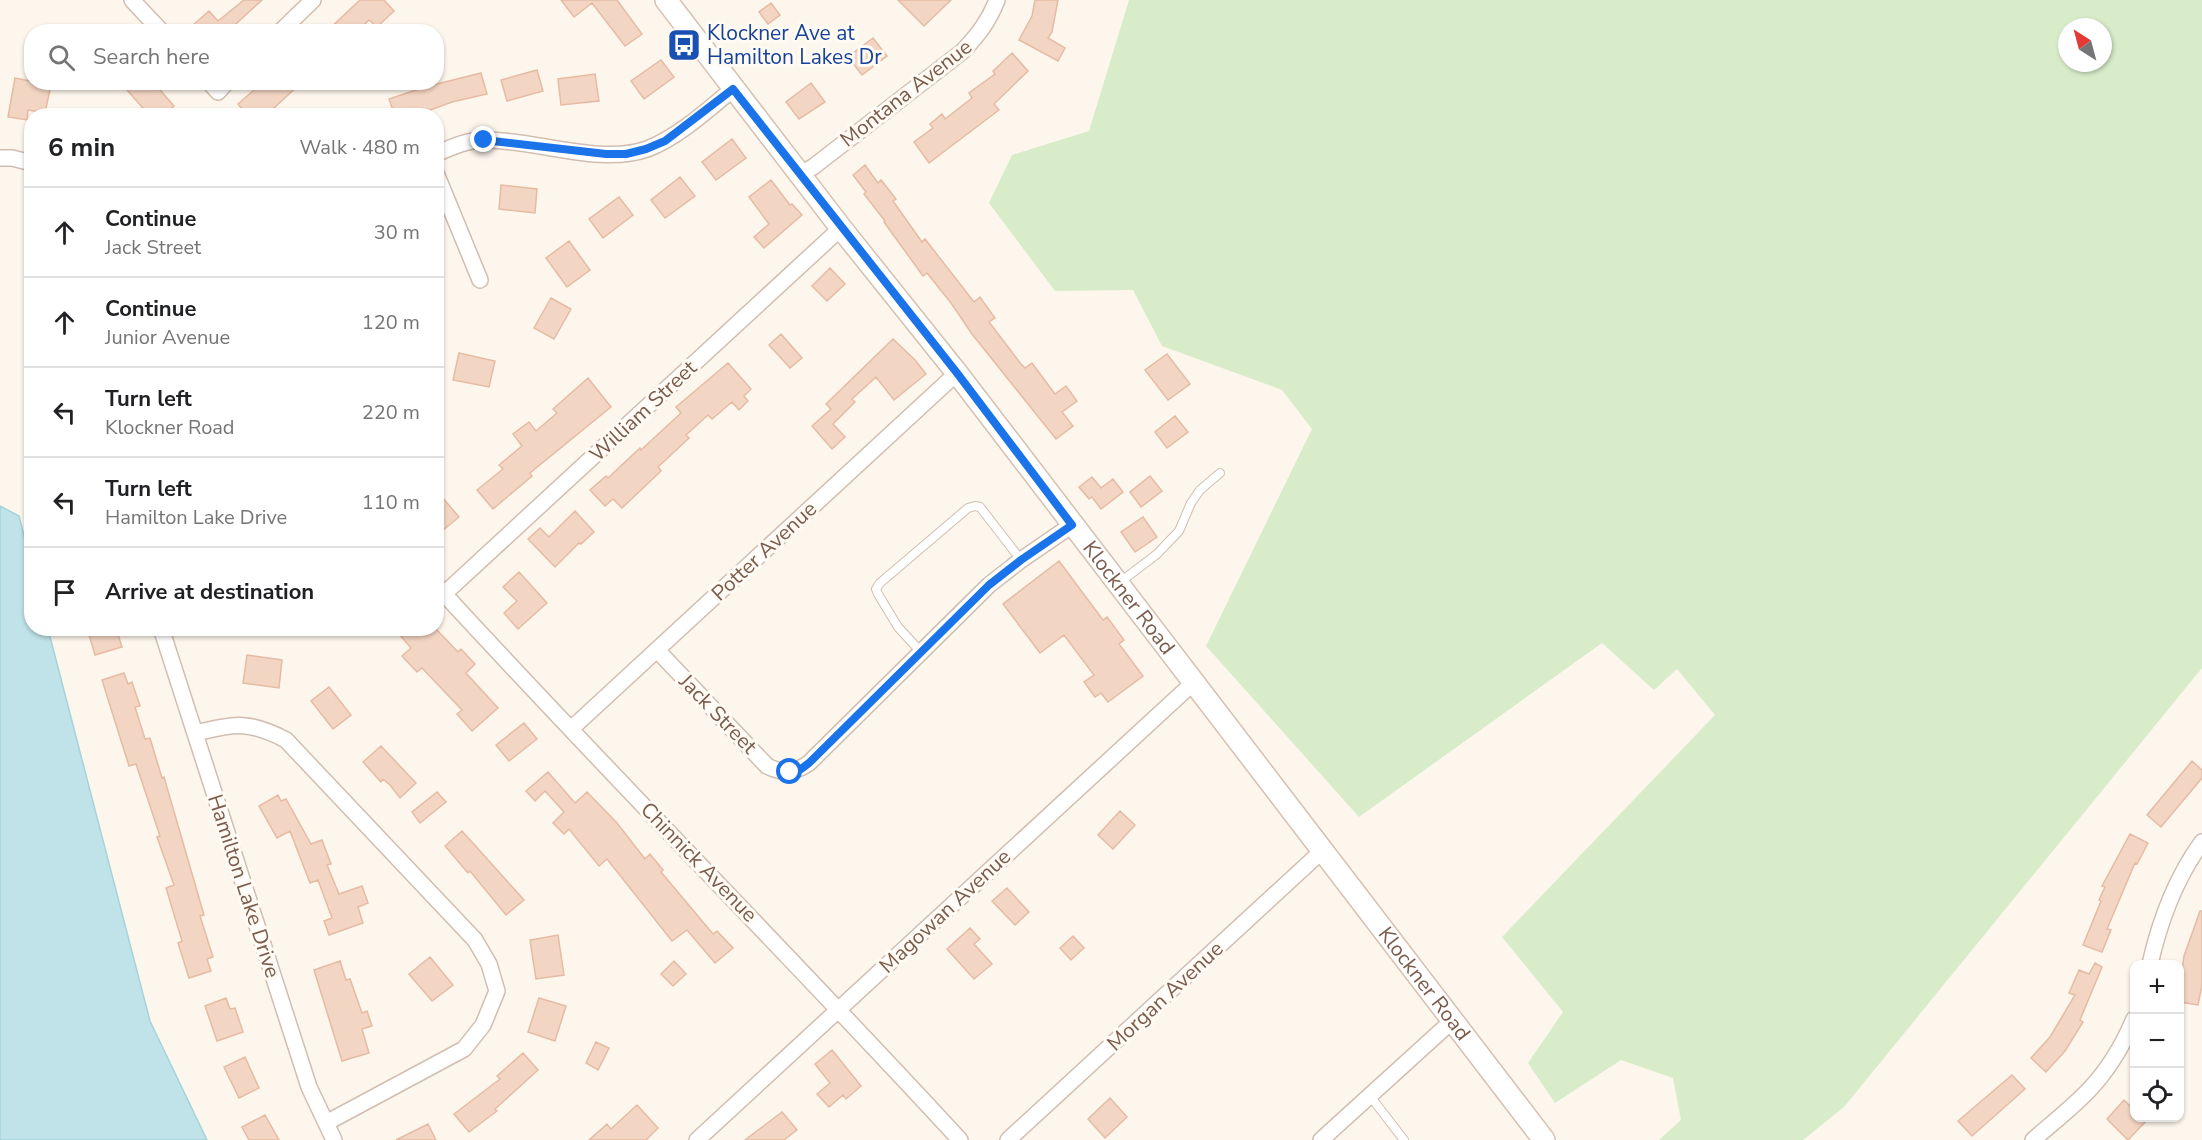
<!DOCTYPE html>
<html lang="en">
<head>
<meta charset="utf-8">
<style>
	:root { --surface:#fff; --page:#f6f6f6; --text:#202124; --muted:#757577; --line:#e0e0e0 }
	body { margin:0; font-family:"Nunito Sans",sans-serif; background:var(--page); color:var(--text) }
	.controls { position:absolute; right:18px; bottom:18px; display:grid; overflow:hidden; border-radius:12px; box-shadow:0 2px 4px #0004 }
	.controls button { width:54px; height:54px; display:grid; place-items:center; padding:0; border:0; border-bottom:2px solid var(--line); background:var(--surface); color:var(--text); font:30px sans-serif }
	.compass { position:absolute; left:2058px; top:18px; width:54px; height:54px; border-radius:50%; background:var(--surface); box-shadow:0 2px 4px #0004; rotate:324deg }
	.stop { position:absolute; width:18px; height:18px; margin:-14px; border:4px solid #1a73e8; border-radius:50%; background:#fff }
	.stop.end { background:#1a73e8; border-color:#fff; box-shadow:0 2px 6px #0008 }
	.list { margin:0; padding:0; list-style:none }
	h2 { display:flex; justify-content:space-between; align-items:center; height:78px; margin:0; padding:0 24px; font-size:26px }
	h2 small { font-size:20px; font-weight:400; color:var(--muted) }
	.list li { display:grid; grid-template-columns:39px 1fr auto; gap:18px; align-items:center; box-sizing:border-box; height:90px; padding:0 24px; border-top:2px solid var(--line) }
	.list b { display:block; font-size:22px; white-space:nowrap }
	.list p { margin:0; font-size:20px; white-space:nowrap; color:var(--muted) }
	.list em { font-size:20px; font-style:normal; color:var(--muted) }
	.icon { flex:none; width:33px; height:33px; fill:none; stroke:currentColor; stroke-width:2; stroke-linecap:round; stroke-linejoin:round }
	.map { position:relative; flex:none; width:2202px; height:1140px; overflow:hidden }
	.search { position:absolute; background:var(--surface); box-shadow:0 2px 4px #0004; left:24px; top:24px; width:420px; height:66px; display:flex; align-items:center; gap:15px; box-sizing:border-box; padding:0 21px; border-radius:24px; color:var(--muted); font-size:22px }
	.panel { position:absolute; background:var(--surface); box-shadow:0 2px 4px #0004; left:24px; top:108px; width:420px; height:528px; border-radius:24px }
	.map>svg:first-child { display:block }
	.green { fill:#d8ecc9; fill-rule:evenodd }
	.water { fill:#bfe3e8; stroke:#a5d3da; stroke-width:1.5 }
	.building { fill:#f3d5c3; stroke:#e6bba3; stroke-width:1.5 }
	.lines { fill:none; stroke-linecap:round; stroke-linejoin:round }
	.service-casing { stroke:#d1beb0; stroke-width:10 }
	.minor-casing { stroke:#d1beb0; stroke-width:18 }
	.secondary-casing { stroke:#d6c0b0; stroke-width:24 }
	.service { stroke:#fff; stroke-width:8 }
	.minor { stroke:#fff; stroke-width:15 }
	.secondary { stroke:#fff; stroke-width:21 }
	.route { stroke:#1a73e8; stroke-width:8 }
	.labels { text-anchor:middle; stroke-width:6; stroke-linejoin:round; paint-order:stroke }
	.transit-label { font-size:21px; fill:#164399; stroke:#fffaf3; text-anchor:start }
	.street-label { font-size:21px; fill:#7a5c4d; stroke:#fffaf3 }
</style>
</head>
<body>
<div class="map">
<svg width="2202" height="1140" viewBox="0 0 2202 1140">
	<rect width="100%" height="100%" fill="#fdf6ec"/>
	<!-- green -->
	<path class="green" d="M1129,0h1073v668l-358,439 -41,33h-144l22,-20 -8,-42 -52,-18 -66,43 -27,-40 35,-51 -61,-75 213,-222 -38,-46 -23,21 -52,-47 -243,174 -153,-171 106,-217 -30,-39 -120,-44 -29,-56 -78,1 -66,-88 23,-48 77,-24zM2067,27h36v36h-36z"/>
	<!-- water -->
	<path class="water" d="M0,506l19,10 12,47 1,65 16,1 102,392 57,119h-207z"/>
	<!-- building -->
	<path class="building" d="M244,0h18l-35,32h-42l24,-21 9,10z
		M360,0h24l10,11 -17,16 -8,-7 -12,12h-31z
		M561,0h56l25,34 -17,12 -33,-43 -18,14z
		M898,0h53l-27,26z
		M1035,0h23l-6,32 -4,6 17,10 -7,13 -39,-21 13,-24z
		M771,3l9,12 -12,9 -9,-12z
		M873,38l14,18 -25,19 -14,-18z
		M1012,53l16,18 -34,33 5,6 -70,53 -15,-21 19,-14 -3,-4 12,-10 3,5 27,-21 -3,-5 26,-19 -2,-3z
		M661,60l13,17 -30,22 -13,-18z
		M537,70l6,21 -36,10 -6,-21z
		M481,73l6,21 -35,8 -38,14h-19l-6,-17 36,-12z
		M595,74l4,27 -38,4 -3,-26z
		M15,78l36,7 -6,28 -17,-3 -1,10 -19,-3z
		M135,82h18l21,24 -10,10h-14l-23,-26z
		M263,82h39l-28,26 7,8h-33l-10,-12z
		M811,83l14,19 -26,17 -13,-17z
		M732,139l14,19 -30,22 -14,-18z
		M865,165l13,18 3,-3 15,19 -3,2 29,41 3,-3 49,63 6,-5 15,21 -6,4 32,42 4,4 7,-5 23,31 11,-8 11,15 -15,11 11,14 -17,13 -84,-105 -21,-31 -24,-30 -4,3 -39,-54 1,-1 -21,-27 2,-2 -13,-17z
		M680,177l15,19 -30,22 -14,-18z
		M771,180l19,25 2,-1 10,11 -38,33 -10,-11 15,-13 -20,-27z
		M501,185l36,4 -2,24 -36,-4z
		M619,197l14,18 -30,23 -14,-19z
		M569,241l21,29 -23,17 -21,-29z
		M830,268l15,16 -18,17 -15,-15z
		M551,298l20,11 -17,30 -20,-11z
		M781,334l21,24 -12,10 -21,-23z
		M893,339l22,21 11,14 -32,26 -18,-23 -24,22 3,3 -22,22 12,13 -13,12 -20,-23 19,-17 -5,-5z
		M459,353l36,8 -6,26 -36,-7z
		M1167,354l23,30 -22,16 -23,-30z
		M728,363l23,26 -7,7 4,5 -9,9 -7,-8 -20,17 -4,-4 -22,20 3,3 -31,29 3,4 -39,37 -9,-9 -8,7 -15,-16 16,-14 2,2 32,-30 1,2 40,-37 -5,-6z
		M588,378l23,29 -81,66 2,3 -39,33 -16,-19 26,-21 -4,-4 23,-19 -9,-12 16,-12 7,9 21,-18 -4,-4z
		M1175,416l13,16 -21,16 -12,-16z
		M1150,476l12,15 -21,16 -11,-15z
		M1092,477l9,11 12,-9 10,13 -22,17 -9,-12 -3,2 -10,-12z
		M436,490l23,27 -17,14 -6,-7z
		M575,511l19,21 -13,12 -2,-1 -24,24 -27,-28 12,-11 9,9z
		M1143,517l14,20 -22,15 -14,-20z
		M1059,561l44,59 4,-3 17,23 -5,4 24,32 -35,26 -7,-9 -6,4 -11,-15 10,-7 -30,-40 -24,18 -37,-49z
		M519,572l28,31 -29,26 -14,-16 13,-12 -14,-14z
		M87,628h29l6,19 -27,8z
		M394,628h41l23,24 3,-3 14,15 -9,9 32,35 -26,23 -15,-17 5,-4 -40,-42 -5,4 -15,-16 9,-8z
		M247,655l35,5 -3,28 -36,-5z
		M124,673l4,11 4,-2 8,24 -5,1 10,32 5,-1 12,40 2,-1 40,138 -4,1 13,41 -6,2 4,12 -22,7 -11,-35 4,-2 -16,-53 8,-3 -17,-48 3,-1 -24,-72 -7,2 -27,-86z
		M329,687l22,28 -18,14 -22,-28z
		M524,723l13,16 -28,22 -13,-16z
		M381,746l35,37 -16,15 -10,-13 -7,-6 -2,3 -18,-20z
		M2192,761l10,9v8l-41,49 -14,-12z
		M548,772l27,31 12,-11 30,31 28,36 5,-5 13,16 -2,2 52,62 4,-3 16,17 -18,15 -28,-33 -15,11 -65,-82 -8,7 -30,-37 -5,5 -11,-11 11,-11 -19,-21 -10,10 -9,-10z
		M437,792l9,10 -26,21 -8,-11z
		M278,795l3,6 5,-2 25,45 11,-4 9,24 -4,1 12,29 23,-8 6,17 -10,4 5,16 -34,12 -5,-14 8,-3 -14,-38 -8,3 -20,-52 -13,7 -18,-32z
		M1120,811l15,14 -22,24 -15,-14z
		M462,831l62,69 -18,15 -36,-44 -2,2 -23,-27z
		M2130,834l18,9 -11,21 -2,-1 -28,66 4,1 -9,22 -19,-7 18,-44 -2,-1 6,-13 -3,-1z
		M1007,888l22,24 -14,13 -23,-24z
		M2200,911h2v74l-4,20 -18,-3v-17l4,-29z
		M970,928l10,11 -6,5 18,20 -18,15 -27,-30z
		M558,935l6,40 -28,4 -6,-39z
		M1073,936l11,12 -13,12 -11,-12z
		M430,957l23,28 -21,16 -23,-27z
		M340,961l6,19 4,-1 12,34 5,-2 5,15 -10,3 7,24 -27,8 -28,-91z
		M674,961l12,13 -13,12 -12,-12z
		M2095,963l7,4 -22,53 3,2 -18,29 -19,21 -15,-14 19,-21 25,-42 -6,-2 10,-23 10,4z
		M226,998l4,11 5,-1 8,24 -26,9 -12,-35z
		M539,998l27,8 -11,35 -27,-9z
		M596,1042l13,6 -11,22 -12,-7z
		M832,1050l29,36 -15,13 -3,-4 -14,12 -12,-13 13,-11 -15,-19z
		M523,1053l15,17 -43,39 2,2 -28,21 -15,-18 46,-35 -3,-3z
		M245,1057l14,31 -20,10 -15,-31z
		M2012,1075l13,14 -53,47 -14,-15z
		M1110,1098l17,19 -22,21 -17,-19z
		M2124,1100l10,10v8h15l-21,22 -21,-21z
		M637,1105l21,23 -12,12h-57l18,-16 4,5z
		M782,1112l15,18 -13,10h-39z
		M265,1115l14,25h-30l-7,-13z
		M428,1124l8,16h-40z"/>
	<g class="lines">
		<defs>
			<path id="service" d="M1119,583l38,-29 22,-23 12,-28 9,-13 20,-17
				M921,652l-23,-25 -20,-33 -2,-5 4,-6 88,-75 7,-2 5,1 41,53
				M1370,1096l34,44"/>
			<path id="minor" d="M132,0l30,32
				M280,32l33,-32
				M209,82l9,10 9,-10
				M436,154c16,-7 31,-14 48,-14 50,-1 116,26 163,9 30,-11 62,-40 86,-60
				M0,158h12l20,5
				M436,173l44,107
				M800,174l13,-7 150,-116c15,-16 26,-30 34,-51
				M436,585c172,188 352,368 524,555
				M444,594l397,-366
				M161,628l148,459 25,53
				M657,650l110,116c16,8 28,7 42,-3l180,-178 32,-25 51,-35
				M571,729l386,-356
				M195,733c40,-9 53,-13 91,7l189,200 14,24 8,27 -14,34 -19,24 -138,74
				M2150,964c10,-44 25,-85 52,-122
				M697,1140l496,-457
				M1008,1140l314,-289
				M1321,1140l131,-119
				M2033,1140c18,-16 39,-32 56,-50 20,-21 34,-45 45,-71"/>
			<g id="secondary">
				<path id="s1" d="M666,0l175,228 116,145 587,767"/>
			</g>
		</defs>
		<!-- service casing -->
		<use href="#service" class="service-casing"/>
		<!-- minor casing -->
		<use href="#minor" class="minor-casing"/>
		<!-- secondary casing -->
		<use href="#secondary" class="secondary-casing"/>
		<!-- service -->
		<use href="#service" class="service"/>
		<!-- minor -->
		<use href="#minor" class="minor"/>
		<!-- secondary -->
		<use href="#secondary" class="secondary"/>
	</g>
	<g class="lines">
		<!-- route -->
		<path class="route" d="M484,140l122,14h20l20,-5 19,-8 68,-52 224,284 115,152 -51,35 -32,25 -180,178 -8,6 -11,3"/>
	</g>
	<!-- icons -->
	<defs>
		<symbol id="bus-square" viewBox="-11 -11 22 22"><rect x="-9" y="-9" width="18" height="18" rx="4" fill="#1a4fb4" stroke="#fffaf3"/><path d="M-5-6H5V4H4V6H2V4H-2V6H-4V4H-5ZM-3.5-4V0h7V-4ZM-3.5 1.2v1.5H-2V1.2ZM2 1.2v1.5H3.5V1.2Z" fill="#fff"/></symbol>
	</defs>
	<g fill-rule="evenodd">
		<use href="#bus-square" x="665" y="26" width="38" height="38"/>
	</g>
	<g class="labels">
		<!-- transit labels -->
		<g class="transit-label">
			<text x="707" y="40">Klockner Ave at<tspan x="707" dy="24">Hamilton Lakes Dr</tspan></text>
		</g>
		<!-- street labels -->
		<g class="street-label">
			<text transform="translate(906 93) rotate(-38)" y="7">Montana Avenue</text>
			<text transform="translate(643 411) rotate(-43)" y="7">William Street</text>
			<text transform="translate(764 551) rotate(-43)" y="7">Potter Avenue</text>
			<text dy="7" stroke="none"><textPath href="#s1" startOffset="756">Klockner Road</textPath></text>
			<text transform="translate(718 714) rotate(46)" y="7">Jack Street</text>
			<text transform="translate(699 862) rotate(46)" y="7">Chinnick Avenue</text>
			<text transform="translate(244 886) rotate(72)" y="7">Hamilton Lake Drive</text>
			<text transform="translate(945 911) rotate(-43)" y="7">Magowan Avenue</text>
			<text dy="7" stroke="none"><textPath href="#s1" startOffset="1242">Klockner Road</textPath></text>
			<text transform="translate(1165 996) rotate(-43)" y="7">Morgan Avenue</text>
		</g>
	</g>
</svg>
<div class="controls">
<button>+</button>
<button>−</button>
<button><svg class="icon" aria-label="locate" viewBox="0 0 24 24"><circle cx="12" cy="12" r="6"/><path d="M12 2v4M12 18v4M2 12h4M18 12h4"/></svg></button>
</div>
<svg class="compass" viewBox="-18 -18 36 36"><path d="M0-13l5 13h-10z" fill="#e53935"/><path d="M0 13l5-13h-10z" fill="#757577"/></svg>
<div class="stop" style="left:790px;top:772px"></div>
<div class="stop end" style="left:484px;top:140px"></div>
<div class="search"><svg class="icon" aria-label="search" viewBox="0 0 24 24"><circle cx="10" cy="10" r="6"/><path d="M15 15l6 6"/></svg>Search here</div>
<section class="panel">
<h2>6 min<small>Walk · 480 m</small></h2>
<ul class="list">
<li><svg class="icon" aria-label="ahead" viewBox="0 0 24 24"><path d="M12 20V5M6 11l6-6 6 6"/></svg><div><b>Continue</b><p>Jack Street</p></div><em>30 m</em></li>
<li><svg class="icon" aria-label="ahead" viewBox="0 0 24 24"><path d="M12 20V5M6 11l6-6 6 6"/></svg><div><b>Continue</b><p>Junior Avenue</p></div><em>120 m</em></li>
<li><svg class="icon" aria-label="left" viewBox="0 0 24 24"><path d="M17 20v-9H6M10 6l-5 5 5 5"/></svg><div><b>Turn left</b><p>Klockner Road</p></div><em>220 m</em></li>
<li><svg class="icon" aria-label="left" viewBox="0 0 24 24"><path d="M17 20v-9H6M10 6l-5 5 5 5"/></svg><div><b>Turn left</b><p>Hamilton Lake Drive</p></div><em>110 m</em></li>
<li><svg class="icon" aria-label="arrive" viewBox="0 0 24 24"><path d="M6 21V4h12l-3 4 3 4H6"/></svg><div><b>Arrive at destination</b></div></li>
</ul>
</section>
</div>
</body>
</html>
